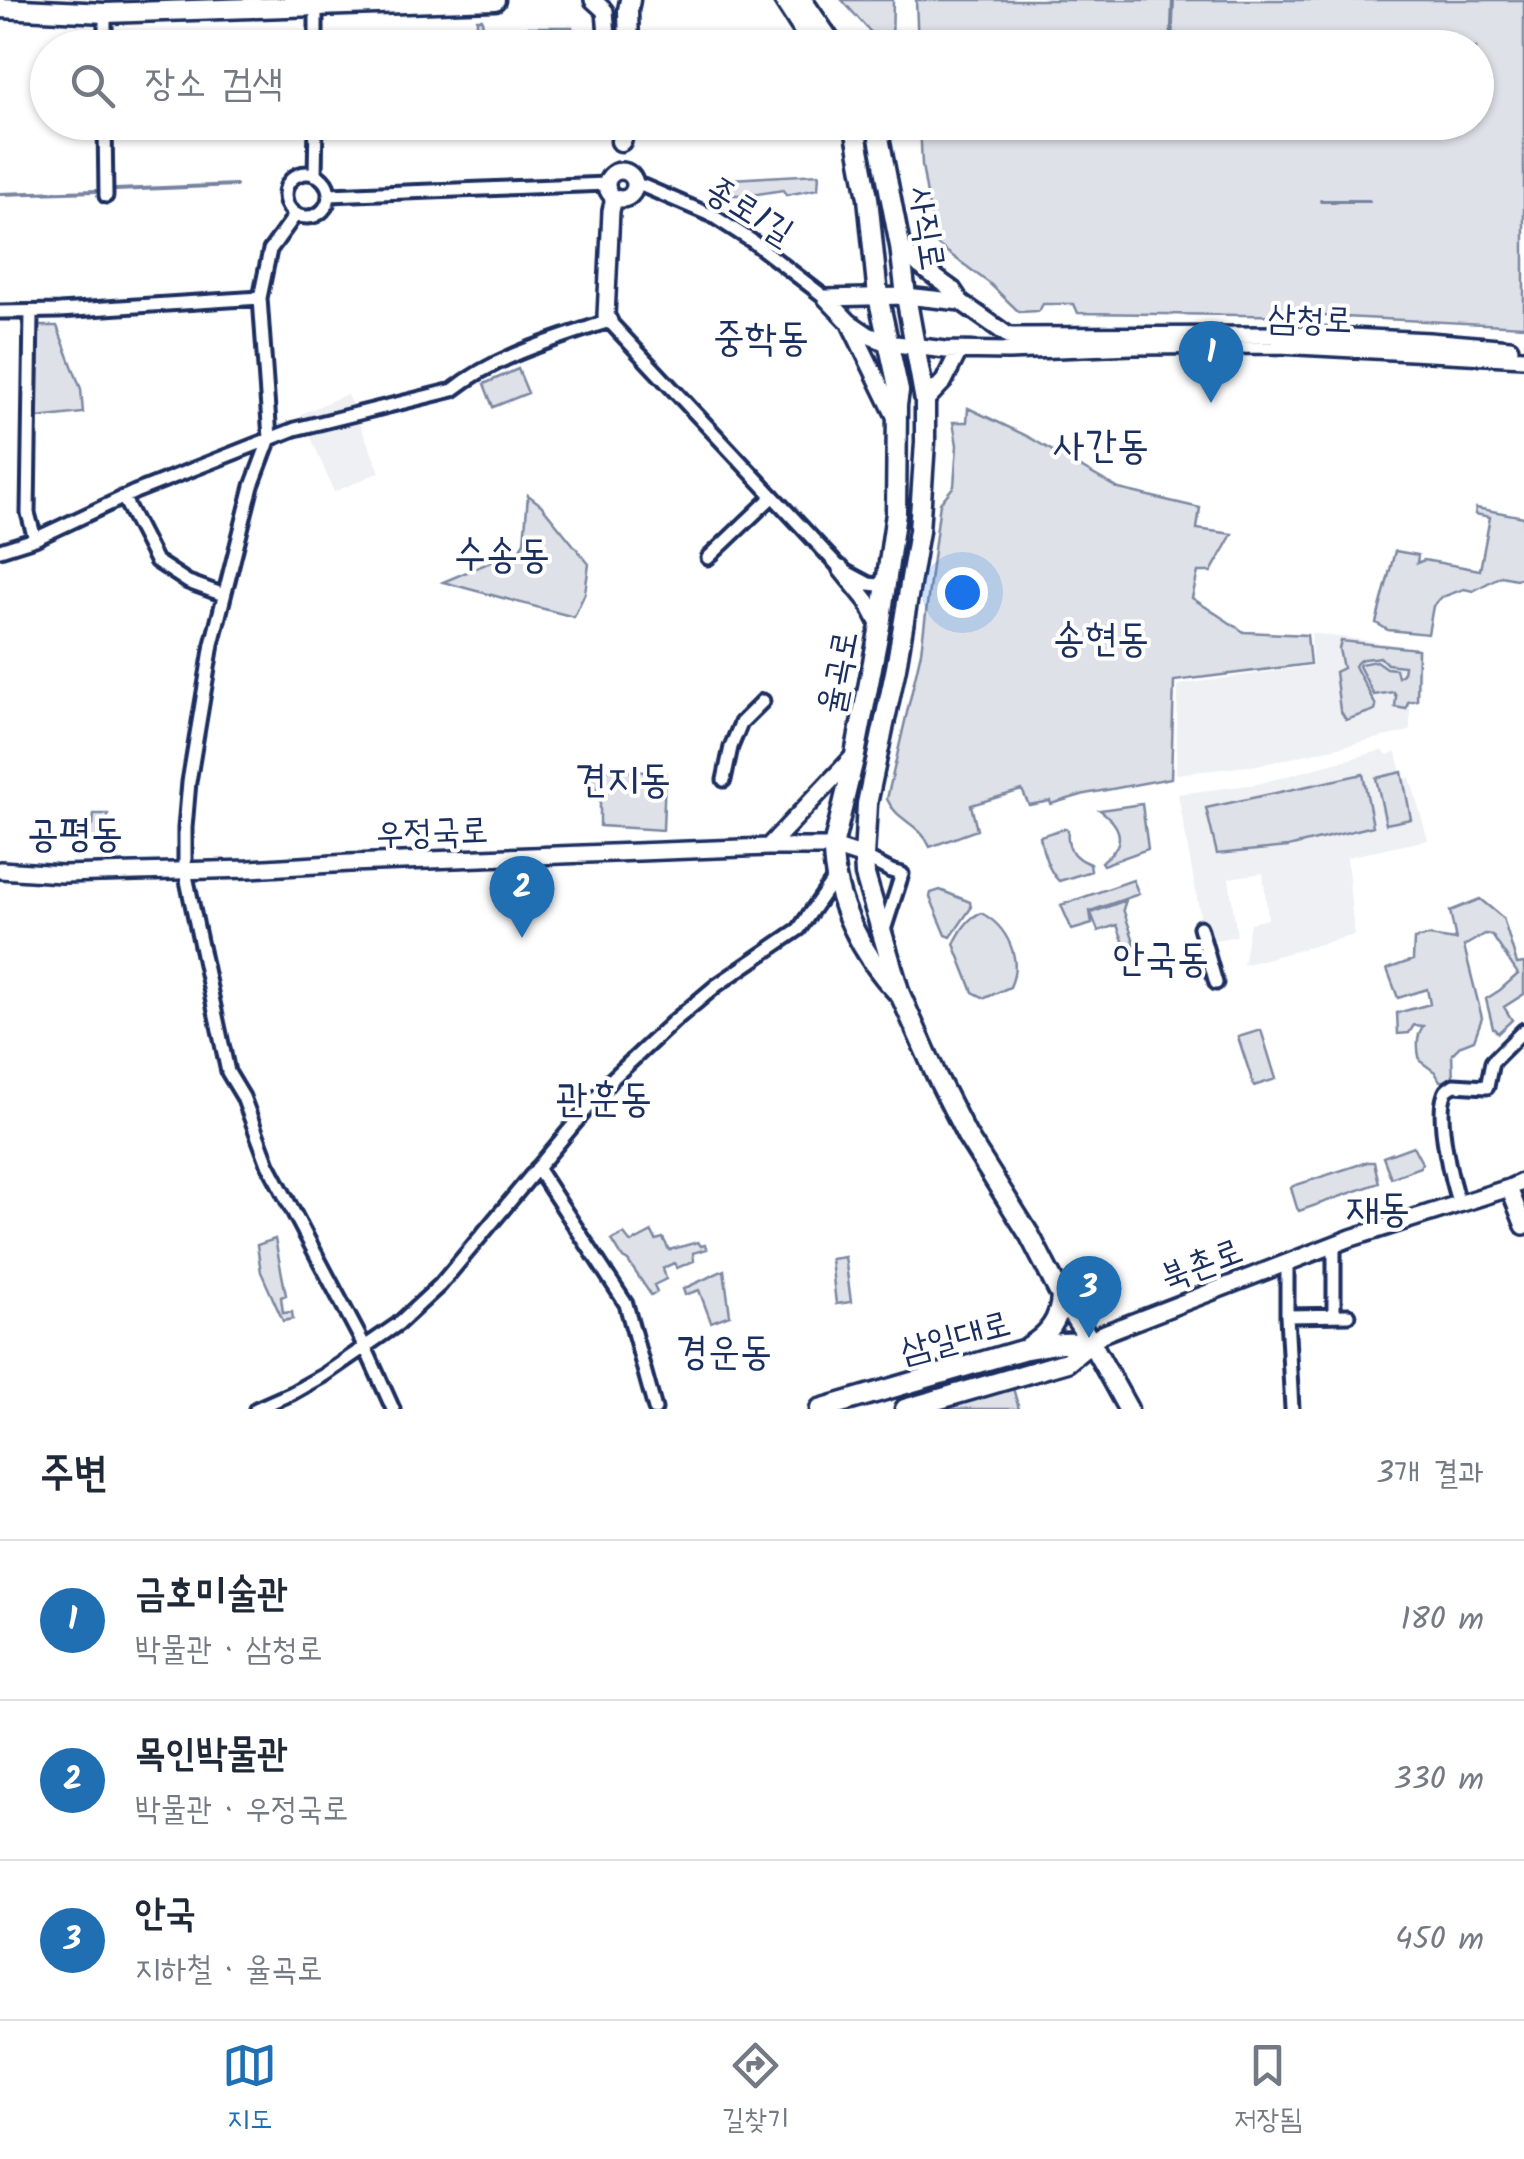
<!DOCTYPE html>
<html lang="ko">
<head>
<meta charset="utf-8">
<style>
	:root { --surface:#fff; --page:#f2f2f3; --text:#1f2937; --muted:#747a83; --line:#e0e1e3; --accent:#1f6fb2 }
	body { margin:0; font-family:Kalam,"Poor Story",sans-serif; background:var(--page); color:var(--text) }
	.you { position:absolute; left:962px; top:592px; width:35px; height:35px; margin:-25px; border:8px solid #fff; border-radius:50%; background:#1a73e8; box-shadow:0 0 0 15px #1a73e833 }
	.badge { display:grid; place-items:center; width:65px; height:65px; border-radius:50%; background:var(--accent); color:#fff; font-size:32px; font-weight:700 }
	.pin { position:absolute; translate:-50% -82px; filter:drop-shadow(0 2px 5px #0008) }
	.pin::after { content:''; position:absolute; top:52px; width:35px; height:30px; background:inherit; clip-path:polygon(0 0,100% 0,50% 100%) }
	.list { margin:0; padding:0; list-style:none }
	h2 { display:flex; justify-content:space-between; align-items:center; height:130px; margin:0; padding:0 40px; font-size:42px }
	h2 small { font-size:32px; font-weight:400; color:var(--muted) }
	.list li { display:grid; grid-template-columns:65px 1fr auto; gap:30px; align-items:center; box-sizing:border-box; height:160px; padding:0 40px; border-top:2px solid var(--line) }
	.list b { display:block; font-size:38px; white-space:nowrap }
	.list p { margin:0; font-size:32px; white-space:nowrap; color:var(--muted) }
	.list em { font-size:32px; font-style:normal; color:var(--muted) }
	.icon { flex:none; width:55px; height:55px; fill:none; stroke:currentColor; stroke-width:2; stroke-linecap:round; stroke-linejoin:round }
	.map { position:relative; flex:none; width:1524px; height:1409px; overflow:hidden }
	.search { position:absolute; background:var(--surface); box-shadow:0 2px 8px #0004; left:30px; right:30px; top:30px; height:110px; display:flex; align-items:center; gap:25px; box-sizing:border-box; padding:0 35px; border-radius:55px; color:var(--muted); font-size:38px }
	.sheet { height:610px; background:var(--surface) }
	nav { display:flex; justify-content:space-around; align-items:center; box-sizing:border-box; height:140px; border-top:2px solid var(--line); background:var(--surface); font-size:28px; color:var(--muted) }
	nav a { display:grid; justify-items:center; gap:5px }
	nav .on { color:var(--accent) }
	.map>svg:first-child { display:block }
	.built { fill:#eff0f4 }
	.green { fill:#dee1e7; stroke:#7c88a2; stroke-width:2.5 }
	.lines { fill:none; stroke-linecap:round; stroke-linejoin:round }
	.stream { stroke:#77839f; stroke-width:4 }
	.street-casing { stroke:#1b2f5e; stroke-width:19 }
	.secondary-casing { stroke:#1b2f5e; stroke-width:22 }
	.primary-casing { stroke:#1b2f5e; stroke-width:25 }
	.street { stroke:#fff; stroke-width:11 }
	.secondary { stroke:#fff; stroke-width:15 }
	.primary { stroke:#fff; stroke-width:18 }
	.labels { text-anchor:middle; stroke-width:8; stroke-linejoin:round; paint-order:stroke }
	.street-label { font-size:35px; fill:#1b2f5e; stroke:#fff }
	.quarter-label { font-size:40px; fill:#1b2f5e; stroke:#fff }
</style>
</head>
<body>
<div class="map">
<svg width="1524" height="1409" viewBox="0 0 1524 1409">
	<rect width="100%" height="100%" fill="#fff"/>
	<filter id="ink" filterUnits="userSpaceOnUse"><feTurbulence type="fractalNoise" baseFrequency=".01" numOctaves="2"/><feDisplacementMap in="SourceGraphic" scale="20" xChannelSelector="R" yChannelSelector="G"/><feConvolveMatrix kernelMatrix="1 2 1 2 8 2 1 2 1" color-interpolation-filters="sRGB"/></filter>
	<g filter="url(#ink)">
		<!-- built -->
		<path class="built" d="M347,394l33,78 -46,20 -33,-78z
			M1311,633l109,15 -1,54 -9,2v27l-151,34 -83,9 2,-89 134,-19z
			M1383,750l4,5 9,-3 7,28 7,-3 18,63 -81,17 7,78 -111,30 7,-42 18,-4 -5,-46 -34,5 8,58 -32,6 -27,-148 79,-10z"/>
		<!-- green -->
		<path class="green" d="M842,0h51l-1,47h-8z
			M916,0h608v326l-201,-10 -245,-3 -4,-9h-31l-4,7 -20,1 -30,-29 -54,-40 -13,-78 -2,-42 556,-1v-74l-558,-1z
			M477,19h5l1,9h37l1,19h-44z
			M529,27h43l1,20h-44z
			M819,174l-1,15 -32,6 -3,-5 -32,5h-18l-2,-16z
			M39,326h18l24,63 2,24 -46,5z
			M518,369l10,24 -35,14 -9,-23z
			M968,408l57,27 94,54 81,19 -3,21 35,5 -21,38h-13l-6,26 52,34 63,3 3,29 -136,17 -3,97 -86,16 -34,10 -1,-3 -21,4 -7,-15 -51,15 6,25 -47,17c-11,-25 -33,-25 -43,-48l34,-147 19,-149 14,-17 3,-41 -4,-23h14z
			M528,495l13,10 48,59 -4,29 -11,24 -131,-35 76,-32 5,-8z
			M1476,508l48,9v60l-8,2 -15,-3 -28,15 -9,-2 -22,8 -9,9 -5,28 -40,-4 -12,-7 19,-72 23,4 -1,8 7,-3 56,10 10,-53 -15,-3z
			M1341,641l77,8 -1,51 -9,2 -2,7 -11,-2 1,-10 -2,-5 -20,3 -15,-29 1,-2 16,-3 10,7 10,1 2,8 5,-3 1,-8 -17,-2 -7,-7c-10,3 -19,-2 -25,9l21,40 -1,4 -29,10 -6,-10 -5,-38 8,-4 -4,-19z
			M594,769l71,4 -2,57 -63,-4v-27l-7,-17z
			M1402,772l9,47 -25,5 -10,-46z
			M1363,774l10,52 -85,21 -71,7 -11,-46z
			M1142,804l6,45 -45,16 -2,-3c26,-17 22,-35 -1,-52z
			M94,814h14l-1,27 -35,-3 1,-14 20,1z
			M1065,828l3,2c-2,18 5,28 22,34l1,7 -32,10c-10,-9 -17,-30 -19,-45z
			M1133,880l6,14 -49,17 2,13 -20,6 -11,-25z
			M940,890l30,12 1,6 -20,29 -5,-2 -16,-38 1,-4z
			M1480,899l23,19 14,46 7,-1v31l-20,13 8,13 -14,13 -5,-5 -7,-29 14,-9 18,-16 -26,-39 -7,-1 -21,12 18,72 -8,22 -13,5 -9,9 1,27h-13l-5,-9 -15,-11c-3,-12 -4,-25 3,-35l-9,-1 -5,8 -11,1 -1,-21 33,-9 -3,-15 -29,9 -11,-29 26,-9 1,-21 15,-3 27,4 -6,-29z
			M1126,900l-3,9 13,38 -9,4 -10,-26 -19,6 -7,-18z
			M981,913c26,13 42,46 29,74l-25,11 -12,-6 -19,-48c6,-12 14,-27 27,-31z
			M1261,1030l15,49 -22,7 -16,-49z
			M1413,1146l9,17 -2,4 -29,11 -8,-21z
			M1367,1162h7l5,21 -80,28 -2,-3 -6,-20 2,-2z
			M652,1232l4,8 7,-2 6,12 29,-8 3,4 4,-1 2,4 -14,4 1,8 -17,7 -3,-5 -11,5 3,11 -12,6 3,7 -6,3 -23,-34 -5,-3 -11,-18 12,-6 7,9z
			M275,1239l11,56 -5,2 2,16 9,-1 1,7 -10,2 -22,-49 -4,-27z
			M845,1257l6,45 -15,2 -5,-45z
			M724,1270l6,45 -19,7 -12,-32 -14,5 -2,-6z
			M1013,1388l6,21h-78z"/>
		<g class="lines">
			<!-- stream -->
			<path class="stream" d="M1171,48l2,-48
				M115,190l121,-5
				M0,194l96,-3
				M1321,201h48"/>
			<defs>
				<path id="street" d="M105,13v35
					M316,48v-42
					M105,122l1,74
					M285 195a22 22 0 1 1 44 0a22 22 0 1 1-44 0Z
					M315,175l1,-53
					M636,186h7l70,30 39,25 74,57
					M329,195l278,-11
					M296,214l-26,36 -10,48 10,140 -18,48 -40,158 -23,138 -4,46v43l43,201 15,25 25,67 97,183 28,62
					M0,312l59,-1 201,-13
					M31,312l-3,201 7,26
					M123,497l33,64 32,21 36,13
					M0,550l35,-11 100,-47 160,-63 158,-39c44,-35 104,-51 156,-69l232,248 28,15 9,1 7,-8
					M708,558l65,-62
					M724,780l7,-33 10,-24 22,-22
					M864,857l27,14 11,3 -18,56
					M1200,927l16,56
					M537,1168l89,136 29,105
					M1459,1204c-8,-23 -22,-84 -15,-107 2,-8 3,-7 10,-12l33,2 5,-25 32,-32
					M1287,1262v54l5,93
					M1334,1315v-70
					M1287,1316l62,-1
					M256,1409l36,-16 32,-18 74,-51 42,-39 171,-205 62,-58 44,-37 82,-56 37,-53"/>
				<path id="secondary" d="M593,0l12,11 3,37
					M607 185a14 14 0 1 1 28 0a14 14 0 1 1-28 0Z
					M900,246l20,20 33,24 8,12 48,34 301,-1 119,6 81,7
					M826,298l23,24 19,13 19,8 59,7 62,1 125,-5 146,-1 245,13
					M826,298l80,-2 55,6
					M609,321l-3,-5 5,-105 3,-13
					M851,326l45,92
					M925,401l19,-20 15,-30
					M841,569l26,32 13,25
					M768,847l86,-91
					M0,870l62,4 187,-5 101,-6 418,-16h65l31,10
					M1509,1188l15,38
					M1091,1342l11,-8 249,-96 158,-50 15,-7"/>
				<path id="primary" d="M784,0l31,48
					M802,0l33,48
					M0,8l105,5 390,-13
					M629,48l-1,-38 2,-10
					M854,122l14,76 10,98 21,95 -2,14 -1,108 -16,113 -25,129 -22,92c0,53 30,110 66,147
					M876,122l24,124 6,50 19,105v41l-6,89 -23,137 -29,136 -3,53 1,18 35,119 37,83 30,59 63,100 31,60 30,46 37,67
					M621,141l7,-19
					M1028,1347c20,-12 32,-27 33,-51
					M820,1409l202,-59 39,-7 30,-1
					M905,1409l162,-47 24,-20"/>
			</defs>
			<!-- street casing -->
			<use href="#street" class="street-casing"/>
			<!-- secondary casing -->
			<use href="#secondary" class="secondary-casing"/>
			<!-- primary casing -->
			<use href="#primary" class="primary-casing"/>
			<!-- street -->
			<use href="#street" class="street"/>
			<!-- secondary -->
			<use href="#secondary" class="secondary"/>
			<!-- primary -->
			<use href="#primary" class="primary"/>
		</g>
	</g>
	<g class="labels">
		<!-- street labels -->
		<g class="street-label">
			<text transform="translate(750 210) rotate(32)" y="12">종로1길</text>
			<text transform="translate(928 228) rotate(81)" y="12">사직로</text>
			<text transform="translate(1310 318) rotate(2)" y="12">삼청로</text>
			<text transform="translate(837 672) rotate(-79)" y="12">율곡로</text>
			<text transform="translate(432 831) rotate(-2)" y="12">우정국로</text>
			<text transform="translate(1201 1263) rotate(-21)" y="12">북촌로</text>
			<text transform="translate(955 1336) rotate(-15)" y="12">삼일대로</text>
		</g>
		<!-- quarter labels -->
		<g class="quarter-label">
			<text x="761" y="350">중학동</text>
			<text x="1101" y="458">사간동</text>
			<text x="502" y="567">수송동</text>
			<text x="1101" y="651">송현동</text>
			<text x="623" y="792">견지동</text>
			<text x="75" y="846">공평동</text>
			<text x="1161" y="971">안국동</text>
			<text x="604" y="1111">관훈동</text>
			<text x="1378" y="1221">재동</text>
			<text x="724" y="1364">경운동</text>
		</g>
	</g>
</svg>
<div class="you"></div>
<div class="pin badge" style="left:1211px;top:403px">1</div>
<div class="pin badge" style="left:522px;top:938px">2</div>
<div class="pin badge" style="left:1089px;top:1338px">3</div>
<div class="search"><svg class="icon" aria-label="search" viewBox="0 0 24 24"><circle cx="10" cy="10" r="6"/><path d="M15 15l6 6"/></svg>장소 검색</div>
</div>
<section class="sheet">
<h2>주변<small>3개 결과</small></h2>
<ul class="list">
<li><span class="badge">1</span><div><b>금호미술관</b><p>박물관 · 삼청로</p></div><em>180 m</em></li>
<li><span class="badge">2</span><div><b>목인박물관</b><p>박물관 · 우정국로</p></div><em>330 m</em></li>
<li><span class="badge">3</span><div><b>안국</b><p>지하철 · 율곡로</p></div><em>450 m</em></li>
</ul>
</section>
<nav>
<a class="on"><svg class="icon" aria-label="map" viewBox="0 0 24 24"><path d="M3 6l6-2 6 2 6-2v14l-6 2-6-2-6 2zM9 4v14M15 6v14"/></svg>지도</a>
<a><svg class="icon" aria-label="directions" viewBox="0 0 24 24"><path d="M12 3l9 9-9 9-9-9zM9 14v-3h6M13 9l2 2-2 2"/></svg>길찾기</a>
<a><svg class="icon" aria-label="saved" viewBox="0 0 24 24"><path d="M7 4h10v16l-5-4-5 4z"/></svg>저장됨</a>
</nav>
</body>
</html>
